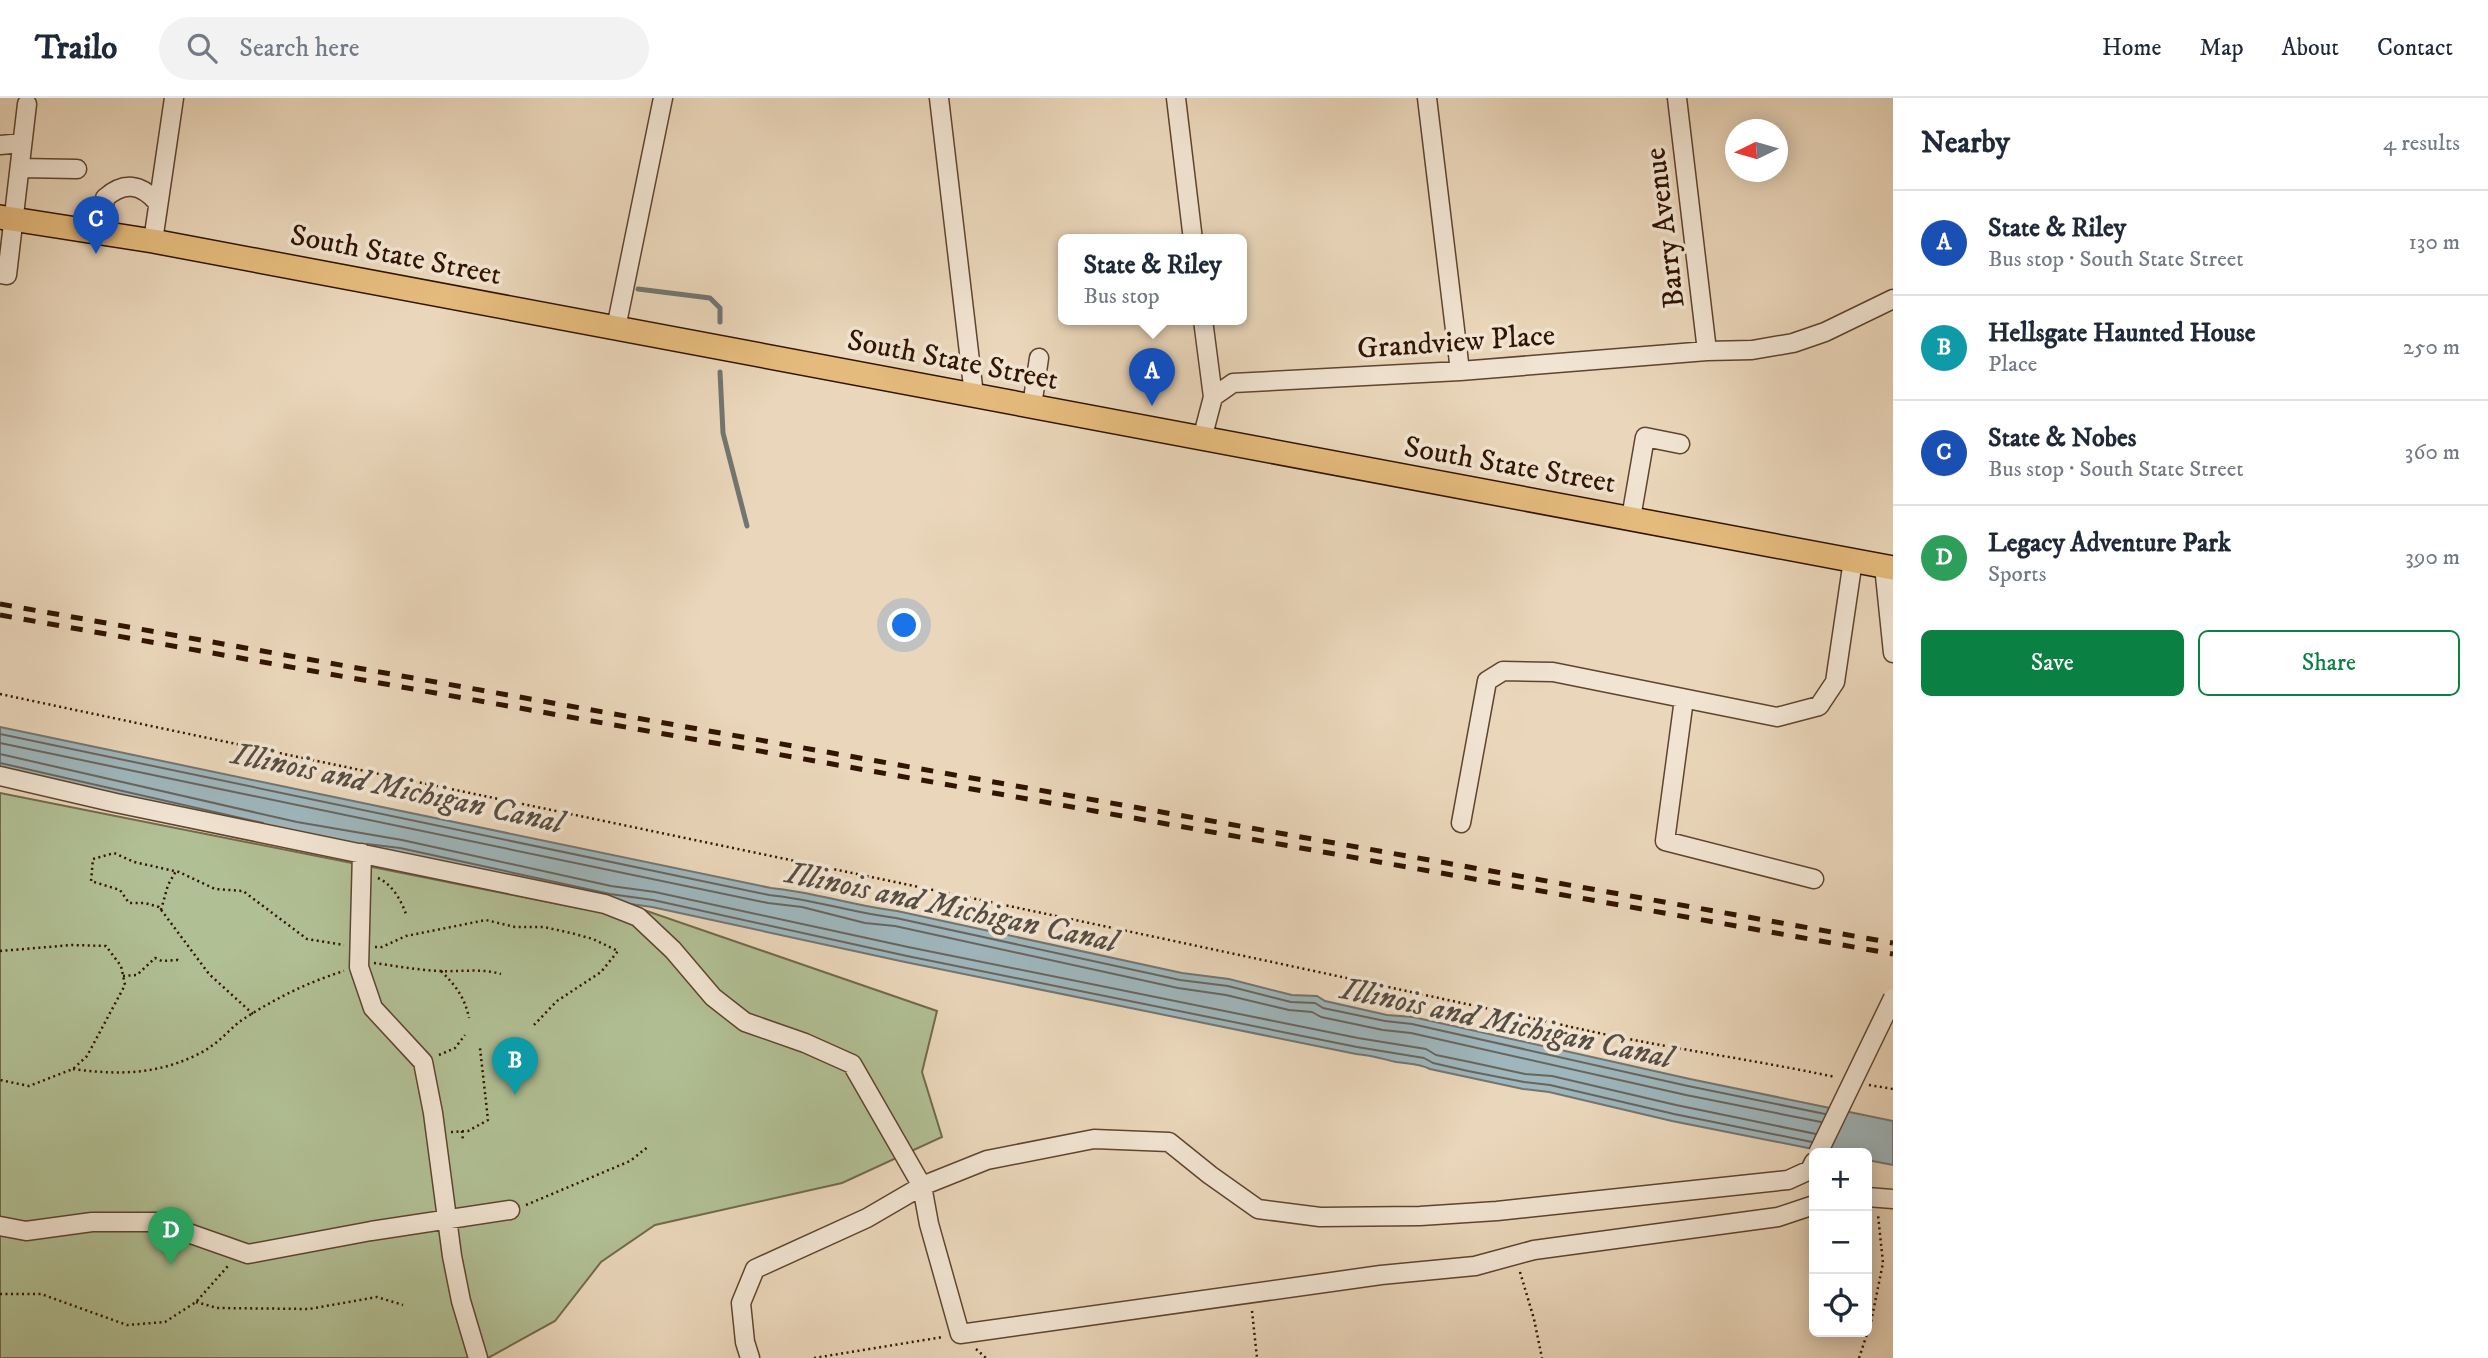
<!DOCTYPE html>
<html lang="en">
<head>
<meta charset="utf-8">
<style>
	:root { --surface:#fff; --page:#f2f2f3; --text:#1f2937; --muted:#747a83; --line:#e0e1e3; --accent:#0b8043 }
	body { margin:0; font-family:"IM FELL DW Pica",serif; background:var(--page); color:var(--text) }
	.controls { position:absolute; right:21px; bottom:21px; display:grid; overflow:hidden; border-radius:10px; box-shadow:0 4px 18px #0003 }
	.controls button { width:63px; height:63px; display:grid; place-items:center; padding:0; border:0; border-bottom:2px solid var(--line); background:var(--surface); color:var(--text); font:35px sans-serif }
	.compass { position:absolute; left:1725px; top:21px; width:63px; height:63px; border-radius:50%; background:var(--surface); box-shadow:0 4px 18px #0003; rotate:265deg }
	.you { position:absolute; left:905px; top:528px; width:24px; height:24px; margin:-18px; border:5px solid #fff; border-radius:50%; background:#1a73e8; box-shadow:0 0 0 10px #1a73e833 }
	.badge { display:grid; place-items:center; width:46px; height:46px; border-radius:50%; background:var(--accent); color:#fff; font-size:23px; font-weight:700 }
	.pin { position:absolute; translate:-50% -58px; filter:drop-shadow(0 2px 4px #0008) }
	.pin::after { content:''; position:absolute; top:37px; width:24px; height:21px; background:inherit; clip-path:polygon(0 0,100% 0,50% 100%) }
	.popup { position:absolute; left:1058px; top:136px; width:189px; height:91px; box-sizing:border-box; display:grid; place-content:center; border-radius:10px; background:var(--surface); filter:drop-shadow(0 2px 5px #0005); font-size:23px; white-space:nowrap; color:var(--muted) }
	.popup b { font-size:26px; color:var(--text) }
	.popup::after { content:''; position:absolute; left:50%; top:100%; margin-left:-14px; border:14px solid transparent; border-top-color:var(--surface) }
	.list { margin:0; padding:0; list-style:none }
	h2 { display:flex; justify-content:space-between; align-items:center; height:91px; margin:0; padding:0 28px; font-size:30px }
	h2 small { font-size:23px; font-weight:400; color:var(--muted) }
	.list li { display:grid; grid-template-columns:46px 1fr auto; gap:21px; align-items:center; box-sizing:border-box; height:105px; padding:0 28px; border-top:2px solid var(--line) }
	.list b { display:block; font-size:26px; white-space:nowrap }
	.list p { margin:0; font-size:23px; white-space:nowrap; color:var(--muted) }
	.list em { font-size:23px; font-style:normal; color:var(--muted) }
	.actions { display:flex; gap:14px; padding:21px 28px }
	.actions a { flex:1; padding:16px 0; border:2px solid var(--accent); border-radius:10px; text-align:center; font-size:24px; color:var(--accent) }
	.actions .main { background:var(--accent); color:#fff }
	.icon { flex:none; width:38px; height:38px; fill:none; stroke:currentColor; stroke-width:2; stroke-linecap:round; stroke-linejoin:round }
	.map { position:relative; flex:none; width:1893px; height:1260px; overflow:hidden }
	header { display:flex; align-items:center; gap:42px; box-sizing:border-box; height:98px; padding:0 35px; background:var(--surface); border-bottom:2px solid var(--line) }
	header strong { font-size:33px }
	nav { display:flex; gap:38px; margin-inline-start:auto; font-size:24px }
	.search { width:490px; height:63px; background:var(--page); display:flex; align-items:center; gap:18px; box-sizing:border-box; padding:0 24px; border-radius:38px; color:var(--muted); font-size:26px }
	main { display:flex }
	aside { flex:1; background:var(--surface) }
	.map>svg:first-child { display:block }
	.green { fill:#b1bf94; stroke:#716a4a; stroke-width:2 }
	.water { fill:#9eb6bc; stroke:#727571; stroke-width:2 }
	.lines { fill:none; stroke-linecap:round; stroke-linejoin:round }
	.shore { stroke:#68655e; stroke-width:2 }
	.stream { stroke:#727571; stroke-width:5 }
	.minor-casing { stroke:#5f442f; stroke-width:21 }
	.major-casing { stroke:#311401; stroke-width:26 }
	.path { stroke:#311401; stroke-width:2.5; stroke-dasharray:2 3.5; stroke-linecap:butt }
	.minor { stroke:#f1e4d2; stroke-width:18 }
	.major { stroke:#e5bb7d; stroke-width:23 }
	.rail { stroke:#311401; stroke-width:5; stroke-dasharray:12 12; stroke-linecap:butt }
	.minor-bridge-casing { stroke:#5f442f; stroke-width:21; stroke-linecap:butt }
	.minor-bridge { stroke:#f1e4d2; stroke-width:18 }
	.labels { text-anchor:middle; stroke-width:7; stroke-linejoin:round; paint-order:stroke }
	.street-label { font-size:30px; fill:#311401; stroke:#f1e4d2 }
	.water-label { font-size:32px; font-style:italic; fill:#574d42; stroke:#f1e4d2 }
</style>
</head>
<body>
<header>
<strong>Trailo</strong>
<div class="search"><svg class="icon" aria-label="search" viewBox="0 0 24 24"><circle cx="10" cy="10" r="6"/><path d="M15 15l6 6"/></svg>Search here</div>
<nav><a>Home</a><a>Map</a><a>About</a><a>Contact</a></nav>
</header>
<main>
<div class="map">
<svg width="1893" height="1260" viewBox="0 0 1893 1260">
	<rect width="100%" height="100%" fill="#ead6ba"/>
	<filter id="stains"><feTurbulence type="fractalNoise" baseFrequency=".00286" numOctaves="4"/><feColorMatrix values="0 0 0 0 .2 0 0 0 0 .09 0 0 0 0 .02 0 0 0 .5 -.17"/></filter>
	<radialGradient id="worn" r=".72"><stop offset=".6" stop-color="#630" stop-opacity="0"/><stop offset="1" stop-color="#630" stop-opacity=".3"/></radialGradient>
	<!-- green -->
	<path class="green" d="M0,695l583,116 61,1 293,101 -15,61 20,65 -100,46 -187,42 -54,37 -46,59 -67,37h-488z"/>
	<!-- water -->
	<path class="water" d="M0,629c257,53 514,109 771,161 43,4 83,18 126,23l285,62 47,6 63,16 25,1 8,5 62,14 26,2 277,62 203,42v44l-26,-5v-7h-34l-161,-32 -123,-29 -26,-3 -93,-20c-11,-6 -21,-5 -34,-7 -13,-3 -25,-7 -40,-8l-451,-92 -253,-55 -43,-6 -609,-132z"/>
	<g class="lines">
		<!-- shore -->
		<path class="shore" d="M0,636c257,53 513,109 769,161 43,4 84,18 127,23l284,62 48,6 63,16 24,1 8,5 62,13 27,3 276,62 137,28
			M0,645c256,53 511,108 768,160l34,4 63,16 30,3 283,62 48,7 63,15 23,2 9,5 62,13 28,3 275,62 135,27
			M0,656l297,68 105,18 209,46 44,6 253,55 450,91 68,11 10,6 34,7 55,12 27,2 124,29 140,29
			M0,665l263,60
			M367,746l33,4 210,46 43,6 254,56 450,91 67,11 9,5 35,8 56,11 26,3 124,29 138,28"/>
		<!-- stream -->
		<path class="stream" d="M638,191l72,9 10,10v14
			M720,274l3,61 24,93"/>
		<defs>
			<path id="minor" d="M939,0l35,297
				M1176,0l17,142
				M1427,0l33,273
				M1677,0l30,253
				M0,47l22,-2
				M20,70l57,1
				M101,133l4,-33c19,-17 36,-14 52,4
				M153,143l21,-143
				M0,176l7,1 20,-171
				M616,230l47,-230
				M1213,299l20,-14 227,-12 247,-20 45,-1 41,-7 32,-11 68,-33
				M1032,308l7,-48
				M1202,341l11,-42 -10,-77
				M1631,420l14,-81 35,7
				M1884,468l9,87
				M1684,601l-19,142 149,38
				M0,678l116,27 489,101 33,13 35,33 40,47 32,25 60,21 47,21 70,122 -55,32 -112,51 -14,34 4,39 5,16
				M1461,725l26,-142 16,-10 50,1 224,45 42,-11 16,-24 18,-122
				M362,755l-3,114 14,41 50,54 10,51 19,143 9,45 17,57
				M1814,1064l-4,8 -22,10 -291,31 -77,5 -100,1 -62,-8 -48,-34 -41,-33 -75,-3 -107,21 -65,26 7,38 31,110 421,-59 94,-9 59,-16 244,-33 36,-12
				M1867,1099l26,2
				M0,1128l26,5 66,-9h65l91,32 123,-23 139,-21"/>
			<path id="major" d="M0,119l153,24 1740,327"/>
		</defs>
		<!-- minor casing -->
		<use href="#minor" class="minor-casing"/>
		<!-- major casing -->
		<use href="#major" class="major-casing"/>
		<!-- path -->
		<path class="path" d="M0,596c531,113 1064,221 1594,338 80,17 161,28 241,45
			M378,780c14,6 23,22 28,36
			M161,812l7,-25 8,-14
			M375,849h7l24,-11 80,-16 29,7h29l27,6 22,6 25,12 -17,21 -44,29 -25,26
			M0,853l72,-6 34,1 15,20 4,19 -38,71 -14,13 -44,17 -29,-6
			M374,865c22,3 44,7 66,8 21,1 41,-3 61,3
			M441,873c15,15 24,27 28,47
			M123,878l14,-1 18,-17 7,3 16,-1 3,2
			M253,916l-44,-40 -50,-67 -14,-4h-16l-9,-13 -29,-9 2,-22 21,-6 20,9 45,10 36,17 28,2 64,48 37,6
			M439,957l16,-7 10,-13
			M73,971c36,5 72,6 107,-7 11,-4 24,-10 33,-17 11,-8 19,-18 29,-25 32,-21 66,-38 102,-49
			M1869,987l24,4
			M462,1033l1,10
			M451,1034l17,-1 20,-11 -8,-72
			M526,1107l104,-44 19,-15
			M1520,1174l14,47 8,39
			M0,1196h41l86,31 38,-3 31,-20 32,-36
			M196,1204l21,6 92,1 68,-12 26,8
			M1252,1213l5,47
			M976,1251l10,9
			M814,1260l129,-21
			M1859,1260l12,-36 12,-59 -5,-48"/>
		<!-- minor -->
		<use href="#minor" class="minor"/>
		<!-- major -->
		<use href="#major" class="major"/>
		<!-- rail -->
		<path class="rail" d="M0,506l1893,339
			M0,517l1893,339"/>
		<defs>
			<path id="minor-bridge" d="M1818,1055l75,-155"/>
		</defs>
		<!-- minor-bridge casing -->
		<use href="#minor-bridge" class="minor-bridge-casing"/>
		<!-- minor-bridge -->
		<use href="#minor-bridge" class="minor-bridge"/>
	</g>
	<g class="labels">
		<!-- street labels -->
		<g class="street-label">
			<text transform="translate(1664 130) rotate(-97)" y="10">Barry Avenue</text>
			<text transform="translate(396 156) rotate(11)" y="10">South State Street</text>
			<text transform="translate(1456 243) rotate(-4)" y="10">Grandview Place</text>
			<text transform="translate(953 261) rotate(11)" y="10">South State Street</text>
			<text transform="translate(1510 366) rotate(10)" y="10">South State Street</text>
		</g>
		<!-- water labels -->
		<g class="water-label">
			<text transform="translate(398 689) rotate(12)" y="11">Illinois and Michigan Canal</text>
			<text transform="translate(952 808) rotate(12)" y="11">Illinois and Michigan Canal</text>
			<text transform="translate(1507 924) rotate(12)" y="11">Illinois and Michigan Canal</text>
		</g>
	</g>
	<rect width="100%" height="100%" filter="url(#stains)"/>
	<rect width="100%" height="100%" fill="url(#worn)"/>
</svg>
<div class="controls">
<button>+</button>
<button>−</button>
<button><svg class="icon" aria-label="locate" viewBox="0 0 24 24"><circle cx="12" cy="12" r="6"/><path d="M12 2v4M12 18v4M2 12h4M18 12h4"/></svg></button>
</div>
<svg class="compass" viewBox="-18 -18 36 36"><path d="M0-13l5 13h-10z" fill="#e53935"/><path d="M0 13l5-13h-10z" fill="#747a83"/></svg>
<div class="you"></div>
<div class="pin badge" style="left:1152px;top:308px;background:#1a4fb4">A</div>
<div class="popup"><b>State &amp; Riley</b>Bus stop</div>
<div class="pin badge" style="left:515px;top:997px;background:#0f9aa8">B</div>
<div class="pin badge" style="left:96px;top:156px;background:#1a4fb4">C</div>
<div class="pin badge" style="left:171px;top:1167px;background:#2e9e5b">D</div>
</div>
<aside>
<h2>Nearby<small>4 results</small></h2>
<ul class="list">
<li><span class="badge" style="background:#1a4fb4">A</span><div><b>State &amp; Riley</b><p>Bus stop · South State Street</p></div><em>130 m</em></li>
<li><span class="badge" style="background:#0f9aa8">B</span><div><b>Hellsgate Haunted House</b><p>Place</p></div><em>250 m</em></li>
<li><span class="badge" style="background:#1a4fb4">C</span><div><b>State &amp; Nobes</b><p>Bus stop · South State Street</p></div><em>360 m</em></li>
<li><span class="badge" style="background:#2e9e5b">D</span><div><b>Legacy Adventure Park</b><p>Sports</p></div><em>390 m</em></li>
</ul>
<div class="actions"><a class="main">Save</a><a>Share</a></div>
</aside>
</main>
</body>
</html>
